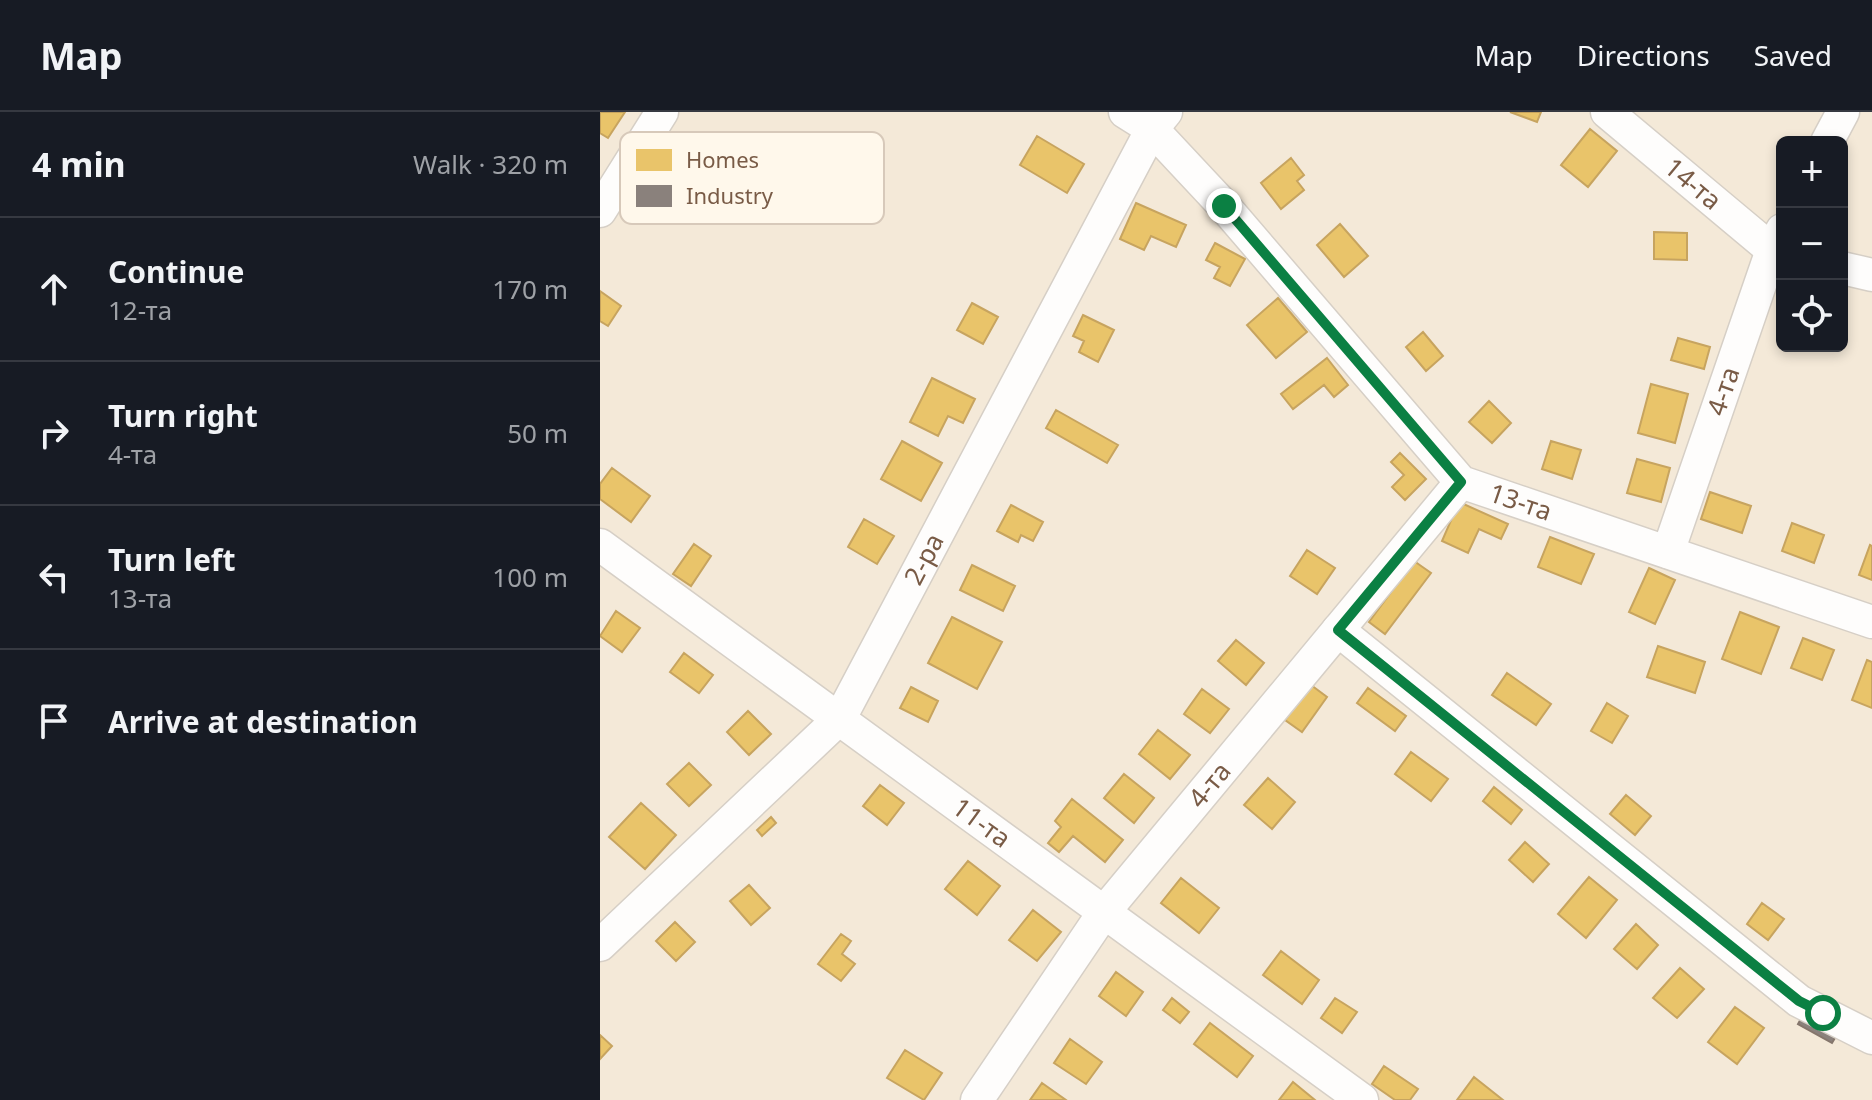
<!DOCTYPE html>
<html lang="en">
<head>
<meta charset="utf-8">
<style>
	:root { --surface:#171b24; --page:#20242c; --text:#f1f3f6; --muted:#9ea1a6; --line:#363941 }
	body { margin:0; font-family:"Noto Sans",sans-serif; background:var(--page); color:var(--text) }
	.controls { position:absolute; right:24px; top:24px; display:grid; overflow:hidden; border-radius:12px; box-shadow:0 4px 12px #0003 }
	.controls button { width:72px; height:72px; display:grid; place-items:center; padding:0; border:0; border-bottom:2px solid var(--line); background:var(--surface); color:var(--text); font:40px sans-serif }
	.stop { position:absolute; width:24px; height:24px; margin:-18px; border:6px solid #0b8043; border-radius:50%; background:#fff }
	.stop.end { background:#0b8043; border-color:#fff; box-shadow:0 2px 8px #0008 }
	.list { margin:0; padding:0; list-style:none }
	h2 { display:flex; justify-content:space-between; align-items:center; height:104px; margin:0; padding:0 32px; font-size:34px }
	h2 small { font-size:26px; font-weight:400; color:var(--muted) }
	.list li { display:grid; grid-template-columns:52px 1fr auto; gap:24px; align-items:center; box-sizing:border-box; height:144px; padding:0 32px; border-top:2px solid var(--line) }
	.list b { display:block; font-size:30px; white-space:nowrap }
	.list p { margin:0; font-size:26px; white-space:nowrap; color:var(--muted) }
	.list em { font-size:26px; font-style:normal; color:var(--muted) }
	.icon { flex:none; width:44px; height:44px; fill:none; stroke:currentColor; stroke-width:2; stroke-linecap:round; stroke-linejoin:round }
	.map { position:relative; flex:none; width:1272px; height:988px; overflow:hidden }
	header { display:flex; align-items:center; gap:48px; box-sizing:border-box; height:112px; padding:0 40px; background:var(--surface); border-bottom:2px solid var(--line) }
	header strong { font-size:38px }
	nav { display:flex; gap:44px; margin-inline-start:auto; font-size:28px }
	main { display:flex }
	aside { flex:1; background:var(--surface) }
	.map>svg:first-child { display:block }
	.residential { fill:#f4e9d8; fill-rule:evenodd }
	.homes { fill:#e9c46a; stroke:#c7a45f; stroke-width:2 }
	.industry { fill:#8a817c; stroke:#85766c; stroke-width:2 }
	.lines { fill:none; stroke-linecap:round; stroke-linejoin:round }
	.minor-casing { stroke:#d6cfc6; stroke-width:35 }
	.minor { stroke:#fefdfc; stroke-width:32 }
	.route { stroke:#0b8043; stroke-width:10 }
	.labels { text-anchor:middle; stroke-width:8; stroke-linejoin:round; paint-order:stroke }
	.street-label { font-size:26px; fill:#795b46; stroke:#fff8eb }
	.key { fill:#fff8eb; stroke:#d7c9ba; stroke-width:2 }
	.key-label { font-size:22px; fill:#795b46 }
</style>
</head>
<body>
<header>
<strong>Map</strong>
<nav><a>Map</a><a>Directions</a><a>Saved</a></nav>
</header>
<main>
<aside>
<h2>4 min<small>Walk · 320 m</small></h2>
<ul class="list">
<li><svg class="icon" aria-label="ahead" viewBox="0 0 24 24"><path d="M12 20V5M6 11l6-6 6 6"/></svg><div><b>Continue</b><p>12-та</p></div><em>170 m</em></li>
<li><svg class="icon" aria-label="right" viewBox="0 0 24 24"><path d="M7 20v-9h11M14 6l5 5-5 5"/></svg><div><b>Turn right</b><p>4-та</p></div><em>50 m</em></li>
<li><svg class="icon" aria-label="left" viewBox="0 0 24 24"><path d="M17 20v-9H6M10 6l-5 5 5 5"/></svg><div><b>Turn left</b><p>13-та</p></div><em>100 m</em></li>
<li><svg class="icon" aria-label="arrive" viewBox="0 0 24 24"><path d="M6 21V4h12l-3 4 3 4H6"/></svg><div><b>Arrive at destination</b></div></li>
</ul>
</aside>
<div class="map">
<svg width="1272" height="988" viewBox="0 0 1272 988">
	<rect width="100%" height="100%" fill="#f8f3e9"/>
	<!-- residential -->
	<path class="residential" d="M0,0h1272v988h-1272zM1182,30h60v204h-60z"/>
	<!-- homes -->
	<path class="homes" d="M0,0h25l-17,26 -8,-5z
		M910,0h31l-4,10z
		M990,17l27,22 -29,36 -27,-22z
		M437,24l47,28 -17,29 -47,-28z
		M691,46l13,17 -7,6 7,9 -23,19 -20,-26z
		M536,91l50,22 -10,22 -25,-11 -7,14 -24,-11z
		M740,112l28,32 -24,21 -27,-32z
		M1054,120l33,1v27l-33,-1z
		M615,131l30,16 -15,27 -16,-8 6,-11 -14,-7z
		M0,179l21,15 -13,20 -8,-5z
		M678,186l29,34 -31,26 -29,-33z
		M372,191l26,14 -15,27 -26,-14z
		M483,203l31,15 -16,32 -19,-10 5,-11 -11,-5z
		M823,220l20,24 -17,15 -20,-24z
		M1078,226l32,9 -6,22 -33,-9z
		M727,246l21,27 -14,12 -10,-12 -31,24 -12,-15z
		M332,266l43,21 -12,24 -15,-7 -10,20 -28,-14z
		M1051,272l37,10 -13,49 -37,-10z
		M889,289l22,22 -19,20 -23,-21z
		M456,298l62,35 -11,18 -61,-35z
		M302,329l40,22 -21,38 -40,-22z
		M951,329l30,9 -9,29 -30,-10z
		M800,341l26,26 -21,21 -13,-13 12,-12 -13,-13z
		M1037,347l33,9 -9,34 -34,-9z
		M12,356l38,28 -19,26 -31,-23v-15z
		M1110,380l41,14 -9,27 -41,-14z
		M859,390l49,22 -7,15 -22,-10 -11,24 -26,-12z
		M411,393l32,17 -10,19 -12,-6 -3,7 -21,-11z
		M264,407l30,17 -17,28 -29,-17z
		M1192,411l32,12 -10,28 -32,-12z
		M950,425l44,17 -13,30 -43,-17z
		M94,432l17,12 -20,30 -18,-12z
		M1270,433l2,1v34l-13,-5z
		M707,438l28,18 -18,26 -27,-18z
		M814,449l17,12 -46,61 -16,-12z
		M372,453l43,21 -12,25 -43,-21z
		M1049,456l26,12 -20,44 -26,-12z
		M16,499l24,17 -18,24 -22,-16z
		M1140,500l39,15 -18,47 -39,-15z
		M352,505l50,25 -25,47 -49,-26z
		M1203,526l31,12 -12,30 -31,-12z
		M636,528l28,23 -18,22 -28,-24z
		M1058,534l47,16 -10,31 -48,-16z
		M84,541l29,22 -14,18 -29,-21z
		M1267,548l5,2v46l-20,-8z
		M907,561l44,31 -15,21 -44,-30z
		M711,573l16,12 -25,35 -17,-12z
		M311,575l27,14 -10,21 -28,-14z
		M768,576l38,28 -11,15 -38,-28z
		M602,577l27,20 -19,24 -26,-19z
		M1007,591l21,13 -16,27 -21,-12z
		M148,599l23,23 -22,21 -22,-23z
		M558,618l32,25 -20,24 -31,-25z
		M811,640l37,27 -17,22 -36,-27z
		M89,651l22,22 -22,21 -22,-22z
		M524,662l30,24 -20,25 -30,-25z
		M668,666l27,24 -23,27 -28,-24z
		M280,673l24,18 -17,22 -24,-19z
		M894,675l28,23 -11,14 -28,-23z
		M1026,683l25,21 -16,19 -25,-21z
		M472,687l51,41 -18,22 -32,-26 -14,16 -11,-9 13,-16 -6,-6z
		M41,691l35,32 -31,34 -36,-32z
		M171,705l5,6 -14,13 -5,-6z
		M925,730l24,22 -16,18 -24,-22z
		M368,749l32,25 -23,29 -32,-26z
		M989,765l28,23 -31,38 -28,-24z
		M581,766l38,30 -20,25 -38,-30z
		M149,773l21,23 -19,17 -21,-24z
		M1162,791l22,16 -16,21 -21,-16z
		M433,798l28,22 -24,29 -28,-21z
		M75,810l20,20 -19,19 -20,-20z
		M1036,812l22,21 -21,24 -23,-20z
		M241,822l10,7 -9,13 13,10 -14,17 -23,-17z
		M681,839l38,29 -17,24 -39,-29z
		M1080,856l24,21 -27,29 -24,-20z
		M516,860l27,20 -17,24 -27,-20z
		M572,886l17,14 -9,11 -17,-13z
		M735,886l22,14 -15,21 -21,-15z
		M1135,895l29,21 -27,36 -29,-22z
		M610,911l43,33 -16,21 -43,-33z
		M0,923l12,11 -12,13z
		M470,927l32,23 -16,22 -32,-21z
		M305,938l37,23 -18,27 -37,-22z
		M784,954l34,23 -8,11h-15l-23,-16z
		M874,965l29,23h-46z
		M693,970l22,18h-36z
		M442,971l24,17h-36z"/>
	<!-- industry -->
	<path class="industry" d="M1203,903l35,18 -6,10 -34,-19z"/>
	<g class="lines">
		<defs>
			<g id="minor">
				<path id="s1" d="M525,0l27,17 72,77 237,276 411,140"/>
				<path id="s2" d="M1007,0l165,138 10,3"/>
				<path d="M1227,30l16,-30"/>
				<path d="M0,99l62,-99"/>
				<path d="M1242,156l30,7"/>
				<path id="s3" d="M0,433l762,555"/>
				<path id="s4" d="M1068,440l104,-302 10,-20"/>
				<path d="M738,518l461,371 73,37"/>
				<path id="s5" d="M0,833l240,-227 312,-589 14,-17"/>
				<path id="s6" d="M377,988l127,-188 357,-430"/>
			</g>
		</defs>
		<!-- minor casing -->
		<use href="#minor" class="minor-casing"/>
		<!-- minor -->
		<use href="#minor" class="minor"/>
	</g>
	<g class="lines">
		<!-- route -->
		<path class="route" d="M624,94l237,276 -123,148 461,371 24,12"/>
	</g>
	<g class="labels">
		<!-- street labels -->
		<g class="street-label">
			<text dy="9" stroke="none"><textPath href="#s2" startOffset="112">14-та</textPath></text>
			<text dy="9" stroke="none"><textPath href="#s4" startOffset="170">4-та</textPath></text>
			<text dy="9" stroke="none"><textPath href="#s1" startOffset="564">13-та</textPath></text>
			<text dy="9" stroke="none"><textPath href="#s5" startOffset="510">2-ра</textPath></text>
			<text dy="9" stroke="none"><textPath href="#s6" startOffset="392">4-та</textPath></text>
			<text dy="9" stroke="none"><textPath href="#s3" startOffset="472">11-та</textPath></text>
		</g>
	</g>
	<!-- legend -->
	<rect x="20" y="20" width="264" height="92" rx="12" class="key"/>
	<rect x="36" y="37" width="36" height="22" fill="#e9c46a"/>
	<rect x="36" y="73" width="36" height="22" fill="#8a817c"/>
	<g class="key-label">
		<text x="86" y="56">Homes</text>
		<text x="86" y="92">Industry</text>
	</g>
</svg>
<div class="controls">
<button>+</button>
<button>−</button>
<button><svg class="icon" aria-label="locate" viewBox="0 0 24 24"><circle cx="12" cy="12" r="6"/><path d="M12 2v4M12 18v4M2 12h4M18 12h4"/></svg></button>
</div>
<div class="stop" style="left:1223px;top:901px"></div>
<div class="stop end" style="left:624px;top:94px"></div>
</div>
</main>
</body>
</html>
